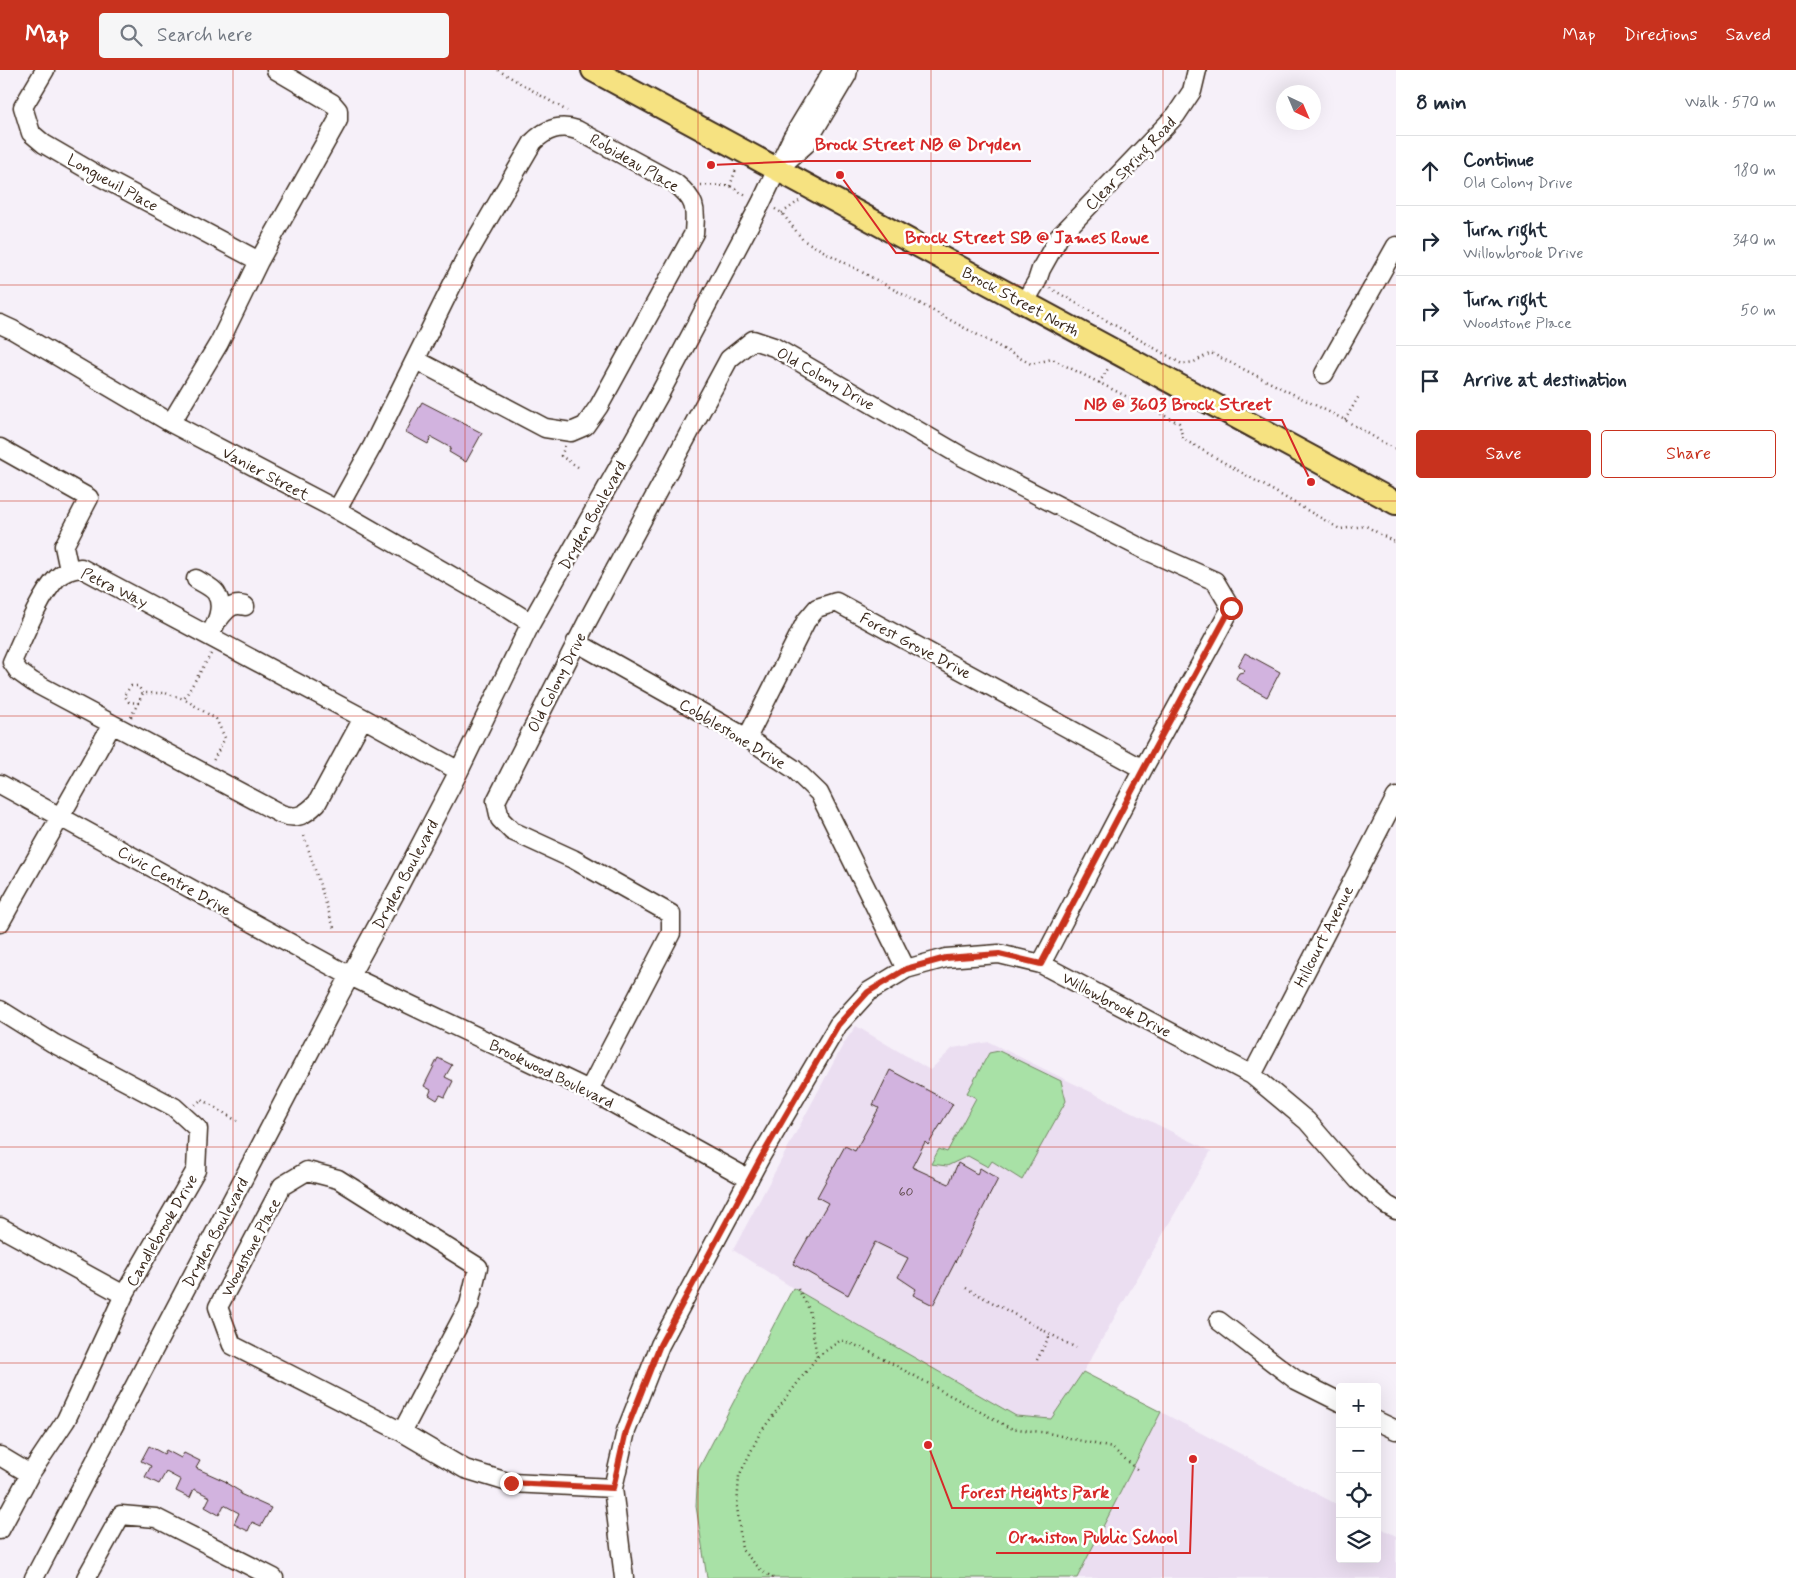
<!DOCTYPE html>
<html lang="en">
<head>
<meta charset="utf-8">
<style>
	:root { --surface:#fff; --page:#f6f6f7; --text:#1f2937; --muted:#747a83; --line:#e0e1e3; --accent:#c8321e }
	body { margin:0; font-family:Mynerve,sans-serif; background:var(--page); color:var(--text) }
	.controls { position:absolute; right:15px; bottom:15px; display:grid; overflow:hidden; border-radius:5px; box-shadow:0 5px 20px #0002 }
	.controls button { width:45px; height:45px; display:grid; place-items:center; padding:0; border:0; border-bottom:1px solid var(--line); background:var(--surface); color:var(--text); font:25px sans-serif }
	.compass { position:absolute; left:1276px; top:15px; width:45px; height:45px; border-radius:50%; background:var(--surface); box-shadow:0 5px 20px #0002; rotate:136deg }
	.stop { position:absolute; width:15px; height:15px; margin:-11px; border:4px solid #c8321e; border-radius:50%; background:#fff }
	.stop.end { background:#c8321e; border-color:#fff; box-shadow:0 1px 5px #0008 }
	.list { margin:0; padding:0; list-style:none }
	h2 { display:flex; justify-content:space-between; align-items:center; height:65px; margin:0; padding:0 20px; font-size:21px }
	h2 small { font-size:16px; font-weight:400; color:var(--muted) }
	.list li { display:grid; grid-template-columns:32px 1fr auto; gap:15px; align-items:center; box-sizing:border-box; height:70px; padding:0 20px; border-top:1px solid var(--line) }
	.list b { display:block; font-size:19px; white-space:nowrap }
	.list p { margin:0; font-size:16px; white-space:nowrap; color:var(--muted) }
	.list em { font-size:16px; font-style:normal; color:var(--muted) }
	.actions { display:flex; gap:10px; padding:15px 20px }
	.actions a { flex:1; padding:11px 0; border:1px solid var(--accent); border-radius:5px; text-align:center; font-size:18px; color:var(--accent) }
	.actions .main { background:var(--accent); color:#fff }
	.icon { flex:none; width:28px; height:28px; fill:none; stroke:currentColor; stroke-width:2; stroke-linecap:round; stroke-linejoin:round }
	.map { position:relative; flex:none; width:1396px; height:1508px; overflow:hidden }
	header { display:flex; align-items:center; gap:30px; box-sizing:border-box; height:70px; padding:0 25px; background:var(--accent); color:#fff }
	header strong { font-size:24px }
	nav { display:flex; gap:28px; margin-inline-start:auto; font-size:18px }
	.search { width:350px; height:45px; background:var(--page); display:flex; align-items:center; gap:12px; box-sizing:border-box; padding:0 18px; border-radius:5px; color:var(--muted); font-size:19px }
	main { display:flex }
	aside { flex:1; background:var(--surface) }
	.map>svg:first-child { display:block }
	.built { fill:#ebdef1 }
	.green { fill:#a8e1a6; stroke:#728662 }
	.building { fill:#d2b3df; stroke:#3b2a1e }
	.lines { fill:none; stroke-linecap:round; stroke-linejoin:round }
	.minor-casing { stroke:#3b2a1e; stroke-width:21 }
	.major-casing { stroke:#3b2a1e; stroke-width:26 }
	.path { stroke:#3b2a1e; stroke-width:2.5; stroke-dasharray:1 4; stroke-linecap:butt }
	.minor { stroke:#fff; stroke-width:18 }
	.major { stroke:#f6e281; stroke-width:22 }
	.route { stroke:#c8321e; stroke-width:6 }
	.grid { fill:none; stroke:#c8321e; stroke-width:1; stroke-opacity:0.55 }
	.labels { text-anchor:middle; stroke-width:5; stroke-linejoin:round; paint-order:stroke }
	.number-label { font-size:14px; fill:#614c4e }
	.street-label { font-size:16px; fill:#3b2a1e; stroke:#fff }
	.leader { fill:none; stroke:#d62828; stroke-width:2 }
	.callout-dot { fill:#d62828; stroke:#fff; stroke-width:2 }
	.callout-label { font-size:18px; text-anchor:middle; font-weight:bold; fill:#d62828; stroke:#fff; stroke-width:5; stroke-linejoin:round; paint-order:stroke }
</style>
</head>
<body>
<header>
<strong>Map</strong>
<div class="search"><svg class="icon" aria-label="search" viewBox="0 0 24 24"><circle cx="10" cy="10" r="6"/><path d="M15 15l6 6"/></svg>Search here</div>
<nav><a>Map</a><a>Directions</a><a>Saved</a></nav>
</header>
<main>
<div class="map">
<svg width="1396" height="1508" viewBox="0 0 1396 1508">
	<rect width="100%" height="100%" fill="#f6f0f9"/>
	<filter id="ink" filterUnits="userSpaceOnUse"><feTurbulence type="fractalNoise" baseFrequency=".02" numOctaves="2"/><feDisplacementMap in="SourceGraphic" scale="10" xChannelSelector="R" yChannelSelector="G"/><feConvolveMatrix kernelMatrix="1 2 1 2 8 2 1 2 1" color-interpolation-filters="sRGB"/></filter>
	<g filter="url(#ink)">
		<!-- built -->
		<path class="built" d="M856,956l74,44 23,-22 36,-6 222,109 -128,221 -32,47 -35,-3 -223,-128 -60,-38 111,-207z
			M1161,1342l179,94v53h37v-33l19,10v42h-319z"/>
		<!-- green -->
		<path class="green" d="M999,981l62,30 5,20 -44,79 -30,-19 -4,6 -20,-11 -21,10 -16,-2 8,-15 8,3 29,-54 -9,-5 22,-40z
			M793,1218l223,128 35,3 32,-47 78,40 -84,166h-370l-11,-72 2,-36z"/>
		<!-- building -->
		<path class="building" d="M422,332l60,31 -16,29 -17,-10 2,-4 -20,-11 -3,7 -22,-12z
			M1245,583l35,19 -13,25 -29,-16 -2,-3 3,-5 4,-1 2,-2 -7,-4z
			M438,988l14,7 -7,12 8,4 -8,16 -5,-2 -3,5 -8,-5 2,-5 -7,-4z
			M890,1000l63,34 -25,41 -3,-3 -13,25 37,17 9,-21 19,11 3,-6 18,11 -65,126 -20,-10 3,-6 -18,-12 10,-19 -33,-16 -27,53 -55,-31 35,-61 -11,-6 28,-51 10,5 24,-43 -6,-3z
			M149,1376l15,8 2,-4 15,8 3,-5 16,8 -4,7 31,14 -1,1 15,9 -1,2 31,14 -10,18 -9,-4 -4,9 -14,-7 5,-11 -15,-8 -5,10 -14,-8 5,-10 -16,-8 -4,9 -14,-7 5,-11 -15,-8 -7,12 -14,-7 6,-11 -10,-5z"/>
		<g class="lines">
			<defs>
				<path id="minor" d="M45,0l-22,37 8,26 13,11 55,32 160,85
					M782,95l24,-21 41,-69 1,-5
					M1024,233l13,-22 4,-12 18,-32 117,-122 16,-24 5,-21
					M0,254l13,6 158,93 166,87 172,99 22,14
					M1324,304l72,-128
					M171,353l48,-80 40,-82 79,-141v-10l-6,-7 -56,-33
					M0,378l89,50 -25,48 5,24
					M337,440l36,-65 93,-188 67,-115c13,-13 27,-18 44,-12l98,53c21,17 21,24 19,50l-95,173 -14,20 -14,6 -26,-4 -129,-68
					M196,509c6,4 16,8 20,14 9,14 0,31 -7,43
					M219,549c7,-9 13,-17 26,-13
					M576,572l171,96 47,31 25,24 87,176
					M363,648l-46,85c-12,12 -20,17 -36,11l-248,-132 -14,-10 -7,-10c10,-22 28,-67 45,-84 7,-7 15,-9 24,-10l282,150 96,53
					M747,668l59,-117 11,-13 19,-6 307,167
					M0,714l350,192 239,114 160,89
					M0,853c37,-67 76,-132 112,-199
					M0,940l53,33 121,64 24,22 -2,41 -72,125 -58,125 -36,54 -30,56
					M1252,1005l144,-278
					M589,1020l82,-157v-19l-98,-55 -61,-28 -12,-12 -4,-18 92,-181 141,-261 24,-19 21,7 189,110 180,92 72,32 16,27 -88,161 -102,195
					M0,1157l124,68
					M1219,1251l77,59 44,22
					M1377,1351l19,9
					M402,1362l67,-127 9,-38 -140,-88 -31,-8 -25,15 -64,121 14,38 170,87 63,37 46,14 102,5
					M0,1386l30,18
					M34,1508l306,-584 59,-108 60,-115 72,-148 128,-228 102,-192 31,-65 41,-68
					M86,1508l35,-63 35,3 118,60
					M624,1508l-11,-90 13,-57 34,-86 101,-189 77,-131 30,-33 38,-23 40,-11 53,-4 42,10 211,111 55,46 51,59 29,25 9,5"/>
				<path id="major" d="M593,0l803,433"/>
			</defs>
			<!-- minor casing -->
			<use href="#minor" class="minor-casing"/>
			<!-- major casing -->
			<use href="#major" class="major-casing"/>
			<!-- path -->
			<path class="path" d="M498,0l69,41
				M701,115l29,1 18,10
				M730,116l6,-17
				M775,139l7,4 21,27 228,124 21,-5 127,64 4,16 157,90 26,-3 30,17
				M782,143l17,-12
				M1050,218l132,76 12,-2 17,-9 134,67 51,30
				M1099,313l10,-16
				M1345,350l14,-24
				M565,376l-4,10 17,11
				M211,584l-27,45 32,20 9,19 -12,23
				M139,633l-10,-1 -5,-7 7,-9h7l5,7
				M131,647l12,-24h22l19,6
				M304,766l30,92
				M195,1035l7,-6 35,22
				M966,1218l110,60
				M798,1219l11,20 8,48
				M1037,1290l13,-25
				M773,1508l-13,-9 -18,-19 -5,-44 2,-30 21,-43 57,-76 24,-17 24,9 145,79 38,5 64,15 26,22"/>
			<!-- minor -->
			<use href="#minor" class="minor"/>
			<!-- major -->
			<use href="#major" class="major"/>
		</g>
	</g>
	<g class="lines" filter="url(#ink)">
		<!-- route -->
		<path class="route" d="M511,1413l102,5 13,-57 34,-86 102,-189 76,-131 30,-33 38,-23 40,-11 53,-4 42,10 103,-196 87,-160"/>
	</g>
	<!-- grid -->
	<path class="grid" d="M233,0v1508M465,0v1508M698,0v1508M931,0v1508M1163,0v1508M0,215h1396M0,431h1396M0,646h1396M0,862h1396M0,1077h1396M0,1293h1396"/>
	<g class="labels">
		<!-- number labels -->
		<g class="number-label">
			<text x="906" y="1126">60</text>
		</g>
		<!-- street labels -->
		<g class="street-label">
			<text transform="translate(635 92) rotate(30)" y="6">Robideau Place</text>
			<text transform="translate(1130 93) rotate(-46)" y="6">Clear Spring Road</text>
			<text transform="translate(113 112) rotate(29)" y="6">Longueuil Place</text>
			<text transform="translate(1021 231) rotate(28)" y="6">Brock Street North</text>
			<text transform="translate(826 308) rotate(30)" y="6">Old Colony Drive</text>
			<text transform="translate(266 403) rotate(28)" y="6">Vanier Street</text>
			<text transform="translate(592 445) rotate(-61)" y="6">Dryden Boulevard</text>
			<text transform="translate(115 517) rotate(26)" y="6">Petra Way</text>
			<text transform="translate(916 575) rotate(28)" y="6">Forest Grove Drive</text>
			<text transform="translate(556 612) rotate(-63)" y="6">Old Colony Drive</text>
			<text transform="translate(733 663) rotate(31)" y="6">Cobblestone Drive</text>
			<text transform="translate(405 804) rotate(-62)" y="6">Dryden Boulevard</text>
			<text transform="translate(175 810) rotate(29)" y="6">Civic Centre Drive</text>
			<text transform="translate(1323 866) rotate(-63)" y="6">Hillcourt Avenue</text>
			<text transform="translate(1117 934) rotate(28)" y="6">Willowbrook Drive</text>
			<text transform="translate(552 1003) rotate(26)" y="6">Brookwood Boulevard</text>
			<text transform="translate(161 1160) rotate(-60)" y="6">Candlebrook Drive</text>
			<text transform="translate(215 1162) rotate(-62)" y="6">Dryden Boulevard</text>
			<text transform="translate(250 1177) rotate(-62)" y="6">Woodstone Place</text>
		</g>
	</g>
	<!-- callouts -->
	<path class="leader" d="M711 95L805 91H1031M840 105L896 183H1159M1311 412L1282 350H1075M928 1375L952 1438H1119M1193 1389L1190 1483H996"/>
	<g class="callout-dot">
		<circle cx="711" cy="95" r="5"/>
		<circle cx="840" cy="105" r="5"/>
		<circle cx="1311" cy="412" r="5"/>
		<circle cx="928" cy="1375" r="5"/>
		<circle cx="1193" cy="1389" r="5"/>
	</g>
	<g class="callout-label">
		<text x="918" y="80">Brock Street NB @ Dryden</text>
		<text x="1027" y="173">Brock Street SB @ James Rowe</text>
		<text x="1178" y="340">NB @ 3603 Brock Street</text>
		<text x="1035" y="1428">Forest Heights Park</text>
		<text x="1093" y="1473">Ormiston Public School</text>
	</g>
</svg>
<div class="controls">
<button>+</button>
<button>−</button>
<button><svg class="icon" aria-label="locate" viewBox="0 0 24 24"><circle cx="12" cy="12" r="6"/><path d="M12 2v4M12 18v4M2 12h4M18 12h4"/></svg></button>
<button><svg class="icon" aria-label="layers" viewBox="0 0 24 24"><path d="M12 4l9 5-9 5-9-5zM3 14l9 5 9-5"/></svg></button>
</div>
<svg class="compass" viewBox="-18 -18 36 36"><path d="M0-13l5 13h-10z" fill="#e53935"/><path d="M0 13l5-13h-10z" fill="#747a83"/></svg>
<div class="stop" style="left:1231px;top:538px"></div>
<div class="stop end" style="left:511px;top:1413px"></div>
</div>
<aside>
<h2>8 min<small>Walk · 570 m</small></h2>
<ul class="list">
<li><svg class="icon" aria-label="ahead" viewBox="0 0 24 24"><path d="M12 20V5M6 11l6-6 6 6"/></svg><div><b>Continue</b><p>Old Colony Drive</p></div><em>180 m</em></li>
<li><svg class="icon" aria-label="right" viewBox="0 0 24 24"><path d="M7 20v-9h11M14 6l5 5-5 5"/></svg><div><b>Turn right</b><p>Willowbrook Drive</p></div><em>340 m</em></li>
<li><svg class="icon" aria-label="right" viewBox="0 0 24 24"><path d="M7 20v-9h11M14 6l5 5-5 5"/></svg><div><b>Turn right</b><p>Woodstone Place</p></div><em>50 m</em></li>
<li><svg class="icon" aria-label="arrive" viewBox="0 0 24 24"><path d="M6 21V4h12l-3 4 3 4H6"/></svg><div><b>Arrive at destination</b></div></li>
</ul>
<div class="actions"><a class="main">Save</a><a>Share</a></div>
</aside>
</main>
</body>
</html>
